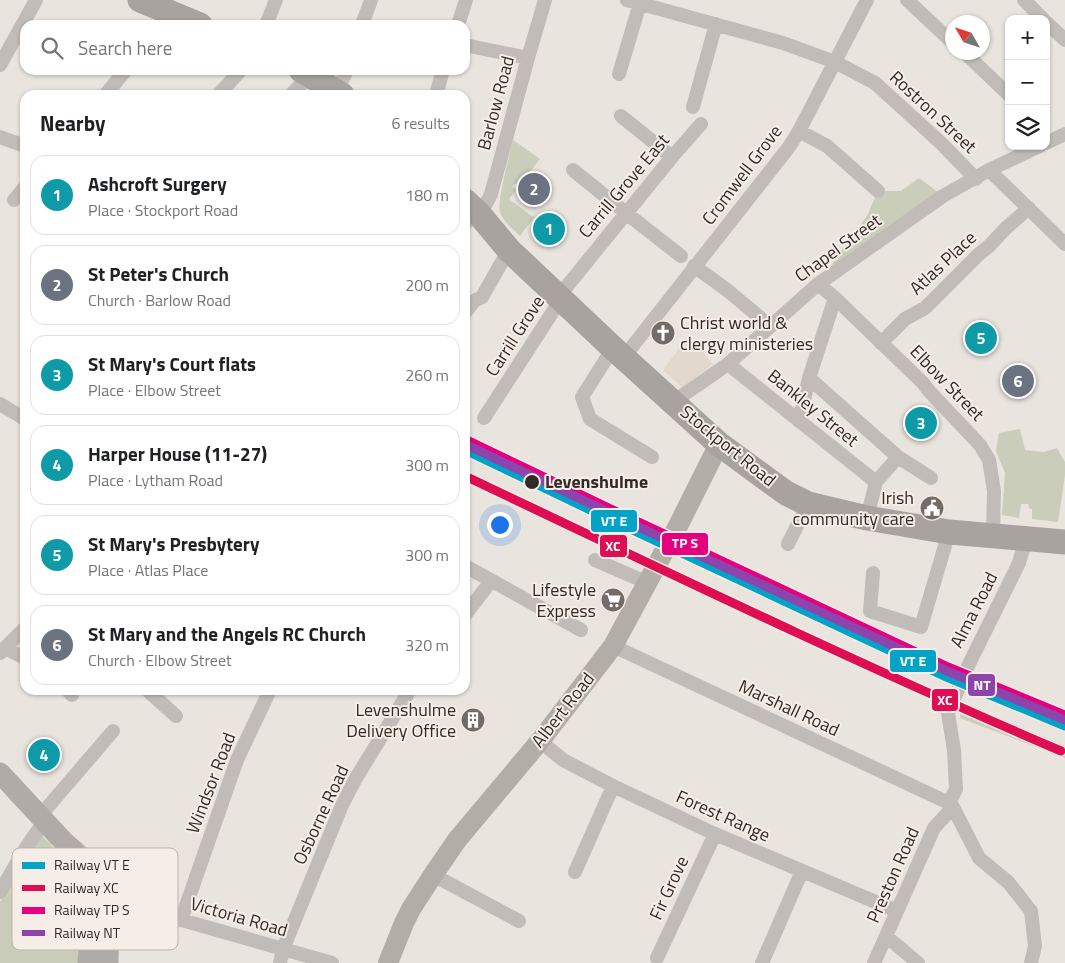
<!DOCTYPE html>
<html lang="en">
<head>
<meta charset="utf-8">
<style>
	:root { --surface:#fff; --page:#f2f2f2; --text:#202124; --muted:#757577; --line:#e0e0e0; --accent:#726b67 }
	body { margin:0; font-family:"Titillium Web",sans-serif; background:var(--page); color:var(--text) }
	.controls { position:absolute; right:15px; top:15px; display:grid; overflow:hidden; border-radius:10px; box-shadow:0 1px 4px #0004 }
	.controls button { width:45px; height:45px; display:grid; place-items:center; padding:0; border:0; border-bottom:1px solid var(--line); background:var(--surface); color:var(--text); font:25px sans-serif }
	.compass { position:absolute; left:945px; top:15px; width:45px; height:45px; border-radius:50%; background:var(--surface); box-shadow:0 1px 4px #0004; rotate:309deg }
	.you { position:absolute; left:499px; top:524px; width:18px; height:18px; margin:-12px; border:4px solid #fff; border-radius:50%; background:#1a73e8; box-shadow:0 0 0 8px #1a73e833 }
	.badge { display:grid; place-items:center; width:32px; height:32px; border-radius:50%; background:var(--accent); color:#fff; font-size:16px; font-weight:700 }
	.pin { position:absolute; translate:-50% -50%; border:2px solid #fff; box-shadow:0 1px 5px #0006 }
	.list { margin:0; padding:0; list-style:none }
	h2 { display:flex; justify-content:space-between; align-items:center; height:65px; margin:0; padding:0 20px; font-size:21px }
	h2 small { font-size:16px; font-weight:400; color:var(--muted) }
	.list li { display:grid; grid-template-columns:32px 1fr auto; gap:15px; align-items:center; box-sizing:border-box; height:80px; margin:0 10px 10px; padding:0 10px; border:1px solid var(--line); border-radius:15px }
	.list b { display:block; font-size:19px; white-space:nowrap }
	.list p { margin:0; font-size:16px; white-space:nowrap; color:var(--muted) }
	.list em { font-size:16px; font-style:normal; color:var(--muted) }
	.icon { flex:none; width:28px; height:28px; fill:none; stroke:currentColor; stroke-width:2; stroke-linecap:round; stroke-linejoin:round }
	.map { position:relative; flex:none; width:1065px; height:963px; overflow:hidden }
	.search { position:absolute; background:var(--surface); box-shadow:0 1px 4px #0004; left:20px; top:20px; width:450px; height:55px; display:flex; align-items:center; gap:12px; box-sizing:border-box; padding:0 18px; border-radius:15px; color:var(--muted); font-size:19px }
	.panel { position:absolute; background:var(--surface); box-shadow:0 1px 4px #0004; left:20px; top:90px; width:450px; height:605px; border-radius:15px }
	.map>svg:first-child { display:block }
	.green { fill:#cacdba }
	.plaza { fill:#e2d8cc }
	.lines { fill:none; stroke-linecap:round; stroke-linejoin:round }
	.street { stroke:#c2bcb8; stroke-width:14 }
	.secondary { stroke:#b3ada8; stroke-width:20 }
	.primary { stroke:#b1aba7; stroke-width:21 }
	.highway { stroke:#a8a39e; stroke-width:25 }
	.rail-1-casing { stroke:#f6eee6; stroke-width:12 }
	.rail-2-casing { stroke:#f6eee6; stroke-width:12 }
	.rail-3-casing { stroke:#f6eee6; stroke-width:12 }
	.rail-4-casing { stroke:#f6eee6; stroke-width:12 }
	.rail-1 { stroke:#02a3c6; stroke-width:9 }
	.rail-2 { stroke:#df0d52; stroke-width:9 }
	.rail-3 { stroke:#e5007d; stroke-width:9 }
	.rail-4 { stroke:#8e44ad; stroke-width:9 }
	.stop-dot { fill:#322a27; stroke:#f6eee6; stroke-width:2 }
	.labels { text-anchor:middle; stroke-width:4; stroke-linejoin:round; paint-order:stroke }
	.street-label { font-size:18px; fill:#322a27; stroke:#f6eee6 }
	.poi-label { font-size:18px; fill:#322a27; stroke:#f6eee6; text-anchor:end }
	.stop-label { font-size:18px; font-weight:bold; fill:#322a27; stroke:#f6eee6; text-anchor:start }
	.key { fill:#f6eee6; stroke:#bbb3ad; stroke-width:1 }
	.key-label { font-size:14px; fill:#322a27 }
	.line-badge { stroke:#f6eee6; stroke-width:2 }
	.badge-label { font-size:14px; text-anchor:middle; font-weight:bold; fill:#fff }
</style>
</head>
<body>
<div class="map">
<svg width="1065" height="963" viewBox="0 0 1065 963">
	<rect width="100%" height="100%" fill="#e9e4de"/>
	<!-- green -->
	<path class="green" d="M513,140l27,19 -21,27 -4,-3 -3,4 4,3 -7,9 24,18 2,-1 -15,20c-7,-7 -17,-14 -20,-24 -3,-11 10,-59 13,-72z
		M919,178l24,18 -119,84 12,-23 31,-41 11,-25h23z
		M1020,429l5,21 19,2 13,-4 8,14v13l-7,47 -26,-3v-10l-3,-1 -1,-4h-7l-2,14 -17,-3 3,-42 -9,-22 3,-18z
		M962,702l103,44v12l-105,-40z
		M41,835l10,9 17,32 12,32 -2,55h-78v-61z"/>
	<!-- plaza -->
	<path class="plaza" d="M689,336l24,28 -30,24 -20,-18z"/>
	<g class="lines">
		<!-- street -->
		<path class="street" d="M627,0l156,43 52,19 40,21 66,60 35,36
			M907,0l45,42
			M1024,0l19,19
			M1046,22l19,18
			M266,25l10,-25
			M362,25l9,-25
			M458,25l8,-25
			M465,45l63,13
			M964,52l45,43
			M0,65l36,-65
			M619,74l21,-71
			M337,91l10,-21
			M105,95l21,-25
			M218,95l23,-25
			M291,95l10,-11 6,-11
			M436,95l7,-25
			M693,107l23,-83
			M621,116l51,41
			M799,131l28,15 51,45
			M0,137l25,9
			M1046,143l19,-9
			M573,170l53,43 55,43
			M989,170l76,74
			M14,200l11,-13
			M465,223c14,-9 19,-14 26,-29l37,-136 17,-58
			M694,266l33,24 43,36
			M818,284l17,14 88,85 6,8 51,54 9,15 5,31 -1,45
			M559,296l113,-139 29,-33
			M465,313l9,-12 8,-4 21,-37 9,-8
			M881,343l24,-24 20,-11 53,-53 11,-9 17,-18 23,-20
			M613,348l-31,49 8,22 62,38
			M624,357l165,-210 10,-16 68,-131
			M728,364l148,118
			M809,378l89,79 33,21
			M673,402l55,-38 90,-80 125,-88 46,-26 51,-24
			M0,404l25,15
			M484,418l77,-119
			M799,421l10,-43 26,-80
			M867,518l9,-36 22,-25
			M788,544l20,-40
			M595,560l53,23
			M465,566l116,64
			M873,573l-3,38 51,16 28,-95
			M465,615l26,-34
			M613,646l336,157 4,4 26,51 29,24 23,29 4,35 -4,17
			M5,648l20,10
			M0,653l25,-25
			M67,690l5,5
			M147,690l29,26
			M540,741l23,19 50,26 102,48 182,77
			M949,803l7,-14 -2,-39 -6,-37 21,-49 50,-101 7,-24
			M40,816l73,-85
			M575,872l38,-86
			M433,875l86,46
			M0,892c13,-22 29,-53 46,-71
			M108,899l224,64
			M181,920l56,-160 33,-70
			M886,936l32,27
			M657,958l58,-124
			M280,963l3,-14 59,-144 14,-27 54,-88
			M762,963l40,-92
			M874,963l60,-135 19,-21"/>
		<!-- secondary -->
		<path class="secondary" d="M388,963l16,-40 7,-14 22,-34 24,-35 83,-99 73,-95 66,-122 40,-80"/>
		<!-- primary -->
		<path class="primary" d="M0,773l64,69 16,14 18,23 10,20 1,11 -1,53
			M70,853c10,23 17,47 19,71 1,13 0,26 -1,39"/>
		<!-- highway -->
		<path class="highway" d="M140,0l60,25
			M301,70l41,25
			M465,201l14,13 30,36 104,98 106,96 67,49 22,11 59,14 82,14 116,10"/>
		<defs>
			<path id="rail-1" d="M465,450l144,69 335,157 121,50"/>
			<path id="rail-2" d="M465,476c198,94 395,189 596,275"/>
			<path id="rail-3" d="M469,441l144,69 335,157 117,48"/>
			<path id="rail-4" d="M465,444l193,92 289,135 118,49"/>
		</defs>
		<!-- rail-1 casing -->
		<use href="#rail-1" class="rail-1-casing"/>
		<!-- rail-2 casing -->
		<use href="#rail-2" class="rail-2-casing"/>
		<!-- rail-3 casing -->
		<use href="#rail-3" class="rail-3-casing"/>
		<!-- rail-4 casing -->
		<use href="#rail-4" class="rail-4-casing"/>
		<!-- rail-1 -->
		<use href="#rail-1" class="rail-1"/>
		<!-- rail-2 -->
		<use href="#rail-2" class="rail-2"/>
		<!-- rail-3 -->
		<use href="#rail-3" class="rail-3"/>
		<!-- rail-4 -->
		<use href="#rail-4" class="rail-4"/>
	</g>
	<!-- icons -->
	<defs>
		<symbol id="church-disc" viewBox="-11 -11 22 22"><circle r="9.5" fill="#726b67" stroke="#f6eee6"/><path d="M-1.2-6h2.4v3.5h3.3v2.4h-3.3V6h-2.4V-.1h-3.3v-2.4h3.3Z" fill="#fff"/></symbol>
		<symbol id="civic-disc" viewBox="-11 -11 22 22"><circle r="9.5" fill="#726b67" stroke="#f6eee6"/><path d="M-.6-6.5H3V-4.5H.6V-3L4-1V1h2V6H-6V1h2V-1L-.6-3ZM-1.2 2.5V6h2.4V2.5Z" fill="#fff"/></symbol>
		<symbol id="supermarket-disc" viewBox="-11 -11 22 22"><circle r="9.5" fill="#726b67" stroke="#f6eee6"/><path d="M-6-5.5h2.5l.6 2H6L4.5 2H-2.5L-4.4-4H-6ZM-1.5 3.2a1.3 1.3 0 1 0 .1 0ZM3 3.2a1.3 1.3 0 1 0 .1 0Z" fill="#fff"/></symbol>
		<symbol id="building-disc" viewBox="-11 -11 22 22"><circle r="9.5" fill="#726b67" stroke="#f6eee6"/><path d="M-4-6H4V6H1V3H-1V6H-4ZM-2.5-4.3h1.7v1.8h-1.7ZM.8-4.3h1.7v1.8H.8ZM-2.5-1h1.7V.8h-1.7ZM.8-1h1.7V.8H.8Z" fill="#fff"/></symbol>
	</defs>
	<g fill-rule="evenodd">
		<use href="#church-disc" x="649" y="319" width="28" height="28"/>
		<use href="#civic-disc" x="918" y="494" width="28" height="28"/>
		<use href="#supermarket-disc" x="599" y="586" width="28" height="28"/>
		<use href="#building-disc" x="459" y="706" width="28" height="28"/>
	</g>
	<!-- markers -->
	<circle class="stop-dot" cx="532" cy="482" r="8"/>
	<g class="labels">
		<!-- street labels -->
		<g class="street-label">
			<text transform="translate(496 103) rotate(-75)" y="6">Barlow Road</text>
			<text transform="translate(933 112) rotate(43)" y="6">Rostron Street</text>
			<text transform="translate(742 175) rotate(-53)" y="6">Cromwell Grove</text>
			<text transform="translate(624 186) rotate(-50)" y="6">Carrill Grove East</text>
			<text transform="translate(838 248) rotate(-36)" y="6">Chapel Street</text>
			<text transform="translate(943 263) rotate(-43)" y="6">Atlas Place</text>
			<text transform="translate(515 336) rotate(-57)" y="6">Carrill Grove</text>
			<text transform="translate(947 383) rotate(46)" y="6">Elbow Street</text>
			<text transform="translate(813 408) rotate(39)" y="6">Bankley Street</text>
			<text transform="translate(728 446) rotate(39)" y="6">Stockport Road</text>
			<text transform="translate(974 610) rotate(-63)" y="6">Alma Road</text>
			<text transform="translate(789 708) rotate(25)" y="6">Marshall Road</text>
			<text transform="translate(563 710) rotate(-52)" y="6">Albert Road</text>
			<text transform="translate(211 783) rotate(-69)" y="6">Windsor Road</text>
			<text transform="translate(321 815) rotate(-65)" y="6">Osborne Road</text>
			<text transform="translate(723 816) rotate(24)" y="6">Forest Range</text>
			<text transform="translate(893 875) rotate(-66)" y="6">Preston Road</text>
			<text transform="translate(669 888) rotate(-65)" y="6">Fir Grove</text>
			<text transform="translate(239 917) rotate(16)" y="6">Victoria Road</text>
		</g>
		<!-- poi labels -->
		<g class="poi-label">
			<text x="680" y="329" text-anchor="start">Christ world &amp;<tspan x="680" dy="21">clergy ministeries</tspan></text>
			<text x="914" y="504">Irish<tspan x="914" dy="21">community care</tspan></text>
			<text x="596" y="596">Lifestyle<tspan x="596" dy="21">Express</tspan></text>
			<text x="456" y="716">Levenshulme<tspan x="456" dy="21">Delivery Office</tspan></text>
		</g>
		<!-- stop labels -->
		<g class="stop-label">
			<text x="545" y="488">Levenshulme</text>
		</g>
	</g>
	<!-- legend -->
	<rect x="12" y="848" width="166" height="102" rx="8" class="key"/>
	<rect x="22" y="862" width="23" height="7" fill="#02a3c6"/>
	<rect x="22" y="885" width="23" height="6" fill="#df0d52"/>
	<rect x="22" y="907" width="23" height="7" fill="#e5007d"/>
	<rect x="22" y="930" width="23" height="6" fill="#8e44ad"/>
	<g class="key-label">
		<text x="54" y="870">Railway VT E</text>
		<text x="54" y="893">Railway XC</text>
		<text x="54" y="915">Railway TP S</text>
		<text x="54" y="938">Railway NT</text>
	</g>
	<g class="line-badge">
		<rect x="590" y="509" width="48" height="24" rx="5" fill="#02a3c6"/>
		<rect x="661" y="532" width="48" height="24" rx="5" fill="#e5007d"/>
		<rect x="599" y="534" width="29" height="24" rx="5" fill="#df0d52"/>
		<rect x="889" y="649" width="48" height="24" rx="5" fill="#02a3c6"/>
		<rect x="967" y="673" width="29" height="24" rx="5" fill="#8e44ad"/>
		<rect x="931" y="688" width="28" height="24" rx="5" fill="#df0d52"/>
	</g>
	<g class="badge-label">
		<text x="614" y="526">VT E</text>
		<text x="685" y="548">TP S</text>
		<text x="613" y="551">XC</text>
		<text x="913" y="666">VT E</text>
		<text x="982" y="690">NT</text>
		<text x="945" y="705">XC</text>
	</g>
</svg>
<div class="controls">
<button>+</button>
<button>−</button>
<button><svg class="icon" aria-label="layers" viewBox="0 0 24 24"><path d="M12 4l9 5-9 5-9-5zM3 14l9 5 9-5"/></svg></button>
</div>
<svg class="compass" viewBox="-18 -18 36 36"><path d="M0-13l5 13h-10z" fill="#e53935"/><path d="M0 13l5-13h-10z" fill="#757577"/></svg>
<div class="you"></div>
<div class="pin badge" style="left:549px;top:229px;background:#0f9aa8">1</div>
<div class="pin badge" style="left:534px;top:189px;background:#6b7280">2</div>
<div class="pin badge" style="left:921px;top:423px;background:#0f9aa8">3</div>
<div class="pin badge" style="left:44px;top:755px;background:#0f9aa8">4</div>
<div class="pin badge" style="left:981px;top:338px;background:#0f9aa8">5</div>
<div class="pin badge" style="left:1018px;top:381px;background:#6b7280">6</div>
<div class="search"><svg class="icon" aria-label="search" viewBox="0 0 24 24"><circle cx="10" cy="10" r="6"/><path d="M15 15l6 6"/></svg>Search here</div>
<section class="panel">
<h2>Nearby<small>6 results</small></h2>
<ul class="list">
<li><span class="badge" style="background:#0f9aa8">1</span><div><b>Ashcroft Surgery</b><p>Place · Stockport Road</p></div><em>180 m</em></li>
<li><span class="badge" style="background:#6b7280">2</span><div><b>St Peter's Church</b><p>Church · Barlow Road</p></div><em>200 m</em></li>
<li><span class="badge" style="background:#0f9aa8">3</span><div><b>St Mary's Court flats</b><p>Place · Elbow Street</p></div><em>260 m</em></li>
<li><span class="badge" style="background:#0f9aa8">4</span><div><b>Harper House (11-27)</b><p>Place · Lytham Road</p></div><em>300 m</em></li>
<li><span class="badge" style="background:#0f9aa8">5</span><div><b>St Mary's Presbytery</b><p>Place · Atlas Place</p></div><em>300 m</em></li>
<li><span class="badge" style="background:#6b7280">6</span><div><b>St Mary and the Angels RC Church</b><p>Church · Elbow Street</p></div><em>320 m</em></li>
</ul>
</section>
</div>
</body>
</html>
